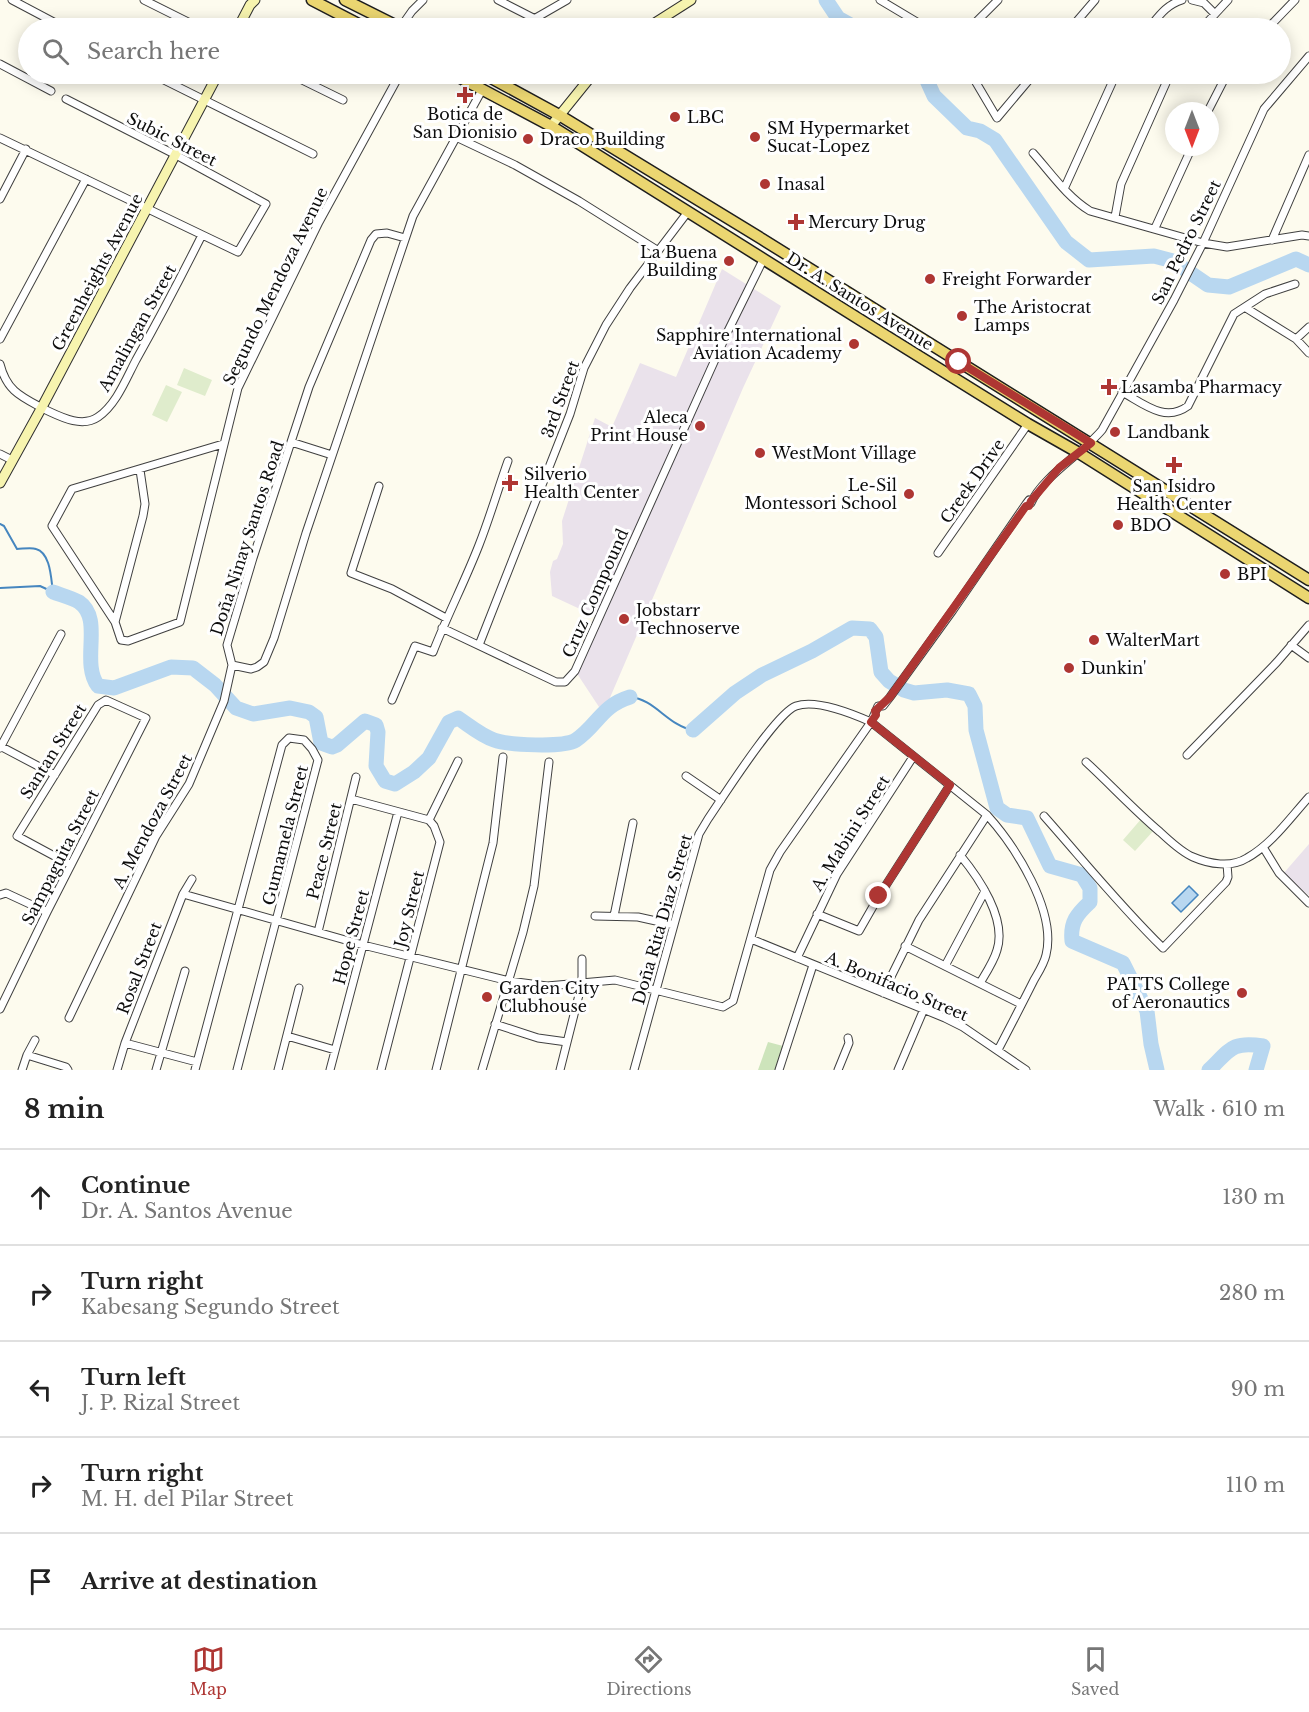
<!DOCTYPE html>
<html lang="en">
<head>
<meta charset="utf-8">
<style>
	:root { --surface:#fff; --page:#f6f6f6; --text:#222; --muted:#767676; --line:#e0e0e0; --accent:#ae3633 }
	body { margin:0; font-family:"Libre Baskerville",serif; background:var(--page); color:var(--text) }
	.compass { position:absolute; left:1165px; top:102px; width:54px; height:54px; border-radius:50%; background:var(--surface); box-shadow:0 3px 15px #0003; rotate:180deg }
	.stop { position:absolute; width:18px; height:18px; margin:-14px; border:4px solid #ae3633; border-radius:50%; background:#fff }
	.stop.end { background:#ae3633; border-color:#fff; box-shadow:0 2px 6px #0008 }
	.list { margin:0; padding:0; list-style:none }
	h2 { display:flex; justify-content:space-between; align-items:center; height:78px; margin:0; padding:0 24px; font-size:26px }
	h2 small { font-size:20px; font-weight:400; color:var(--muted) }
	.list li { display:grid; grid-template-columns:39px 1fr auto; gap:18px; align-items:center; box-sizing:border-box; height:96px; padding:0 24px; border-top:2px solid var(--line) }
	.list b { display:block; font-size:22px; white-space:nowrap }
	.list p { margin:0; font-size:20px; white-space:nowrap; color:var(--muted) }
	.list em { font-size:20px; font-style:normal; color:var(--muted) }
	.icon { flex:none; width:33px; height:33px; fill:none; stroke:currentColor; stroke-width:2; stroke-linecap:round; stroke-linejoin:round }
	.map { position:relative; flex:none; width:1309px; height:1070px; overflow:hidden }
	.search { position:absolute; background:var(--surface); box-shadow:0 3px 15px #0003; left:18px; right:18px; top:18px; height:66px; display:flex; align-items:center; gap:15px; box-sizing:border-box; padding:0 21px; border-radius:33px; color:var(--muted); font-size:22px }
	.sheet { height:558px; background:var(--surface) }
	nav { display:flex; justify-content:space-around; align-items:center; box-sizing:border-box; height:84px; border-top:2px solid var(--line); background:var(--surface); font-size:16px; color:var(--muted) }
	nav a { display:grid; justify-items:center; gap:3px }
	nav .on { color:var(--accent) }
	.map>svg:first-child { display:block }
	.industrial { fill:#eae2eb }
	.green { fill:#cde4bb }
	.pitch { fill:#dfeccc }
	.water { fill:#b8d7f0; stroke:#4686bf; stroke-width:1.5 }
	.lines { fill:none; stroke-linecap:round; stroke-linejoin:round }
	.stream { stroke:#4686bf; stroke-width:2 }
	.river { stroke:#b8d7f0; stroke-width:15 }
	.street-casing { stroke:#404040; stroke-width:9 }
	.secondary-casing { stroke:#2f2f2f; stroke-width:11 }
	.primary-casing { stroke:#1e1e1e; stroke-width:13 }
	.street { stroke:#fff; stroke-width:7 }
	.secondary { stroke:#f7f4af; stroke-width:9 }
	.primary { stroke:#ebd671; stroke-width:10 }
	.route { stroke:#ae3633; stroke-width:8 }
	.poi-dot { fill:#ae3633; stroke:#fff; stroke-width:2 }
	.labels { text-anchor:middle; stroke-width:6; stroke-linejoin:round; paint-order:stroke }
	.poi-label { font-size:16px; fill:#0d0d0d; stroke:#fff; text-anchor:start }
	.street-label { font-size:16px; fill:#0d0d0d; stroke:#fff }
</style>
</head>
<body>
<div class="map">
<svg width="1309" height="1070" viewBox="0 0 1309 1070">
	<rect width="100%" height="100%" fill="#fdfbee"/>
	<!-- industrial -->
	<path class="industrial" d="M722,269l59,37 -38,82 -134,312 -8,10 -27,-41 21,-53 -43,-20 -2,-24 3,-11 4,-2 6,-15 -1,-23 33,-103 17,9 28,-64 36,14z
		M1309,844v51h-1l-25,-21z"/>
	<!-- green -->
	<path class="green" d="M768,1042l15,4 -8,24h-17z"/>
	<!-- pitch -->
	<path class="pitch" d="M184,368l28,12 -7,16 -28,-11z
		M166,385l16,7 -15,30 -15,-7z
		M1142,818l13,11 -20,22 -12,-11z"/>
	<!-- water -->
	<path class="water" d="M1189,886l9,9 -17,17 -9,-9z"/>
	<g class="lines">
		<!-- stream -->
		<path class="stream" d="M0,524l4,2 13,23c5,0 14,-2 19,0 15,4 15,31 17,43
			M0,588l40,-2 13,6
			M630,697c25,2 38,29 63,33"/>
		<!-- river -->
		<path class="river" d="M826,0l12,18 18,10
			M924,74l10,22 33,32 13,3 15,9 71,102 23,18 65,-4 19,5 35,24 21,2 67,-28 13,6
			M53,592c8,3 19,6 26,10 25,17 1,60 19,84l16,2 57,-21 22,1 22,17 21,23 17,6 37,-6 19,4 7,5 5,26 11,4 5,-2 28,-24 11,4 2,7 -2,34 9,15 10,3 19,-12 15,-14 20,-36 9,-4c12,8 22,17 36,22 14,5 69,8 82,0 22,-15 25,-34 54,-43
			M693,730l42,-37 27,-18 50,-24 40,-23 18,1 6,8 5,35 8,9 15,9 10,3 33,-3 22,4 6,12 1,24 21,78 10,7 20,3 23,48 32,9 8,13v14c-13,12 -20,20 -18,39l51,22 24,48 4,33 6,26
			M1209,1070c21,-20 22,-29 54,-24l-7,24"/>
		<defs>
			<path id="street" d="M12,0l53,28
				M144,0l56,28
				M498,0l55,28
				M880,0l47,28
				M1192,0l12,3 11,11
				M534,19l33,-19
				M400,28l12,-17 11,-11
				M970,28l28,-28
				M1071,28l24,-28
				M1149,28c10,-12 17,-23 33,-28
				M1202,28l26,-28
				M1268,28l27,-28
				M0,64l51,27
				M152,74l161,80
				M290,74l53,26
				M971,74l26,44 37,-44
				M1208,111l19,-37
				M456,137l59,28 64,36 78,49
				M0,138l238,114 28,-48 -90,-49 -110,-56
				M1033,153c18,20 34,44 57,58l113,32 24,4 75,-12 7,1
				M1064,189l52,-115
				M0,199l26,-50
				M1115,217l6,-33 49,-110
				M1155,228l37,-81
				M405,238l-18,-5 -11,1 -5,6 -62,147 -56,171 -26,87 5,20 19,4 6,-2 7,-5 10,-24 32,-105 107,-317 69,-126
				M1272,240l37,-85
				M1246,308l50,31 13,14
				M0,339l86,-160
				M1296,339l13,-12
				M0,364c7,28 22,33 46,46 15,7 36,18 52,7 18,-12 28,-38 38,-57 23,-41 45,-83 66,-125
				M1122,392c22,12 43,31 66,14l46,-92 31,-20 30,-10
				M291,442l41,13
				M0,454l12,6
				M140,470l5,34 -2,12 -28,106 6,18 7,1 52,-19 58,-234 81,-166 81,-148
				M379,486l-28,87 41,16 54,29
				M1031,503c11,-26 52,-50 71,-73l72,-130 29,-57 61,-134 45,-53
				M938,553l90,-129
				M115,622l-63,-96 20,-37 151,-45
				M442,628l114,54h9l10,-11 152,-338 36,-73
				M479,645l91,-231 14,-46 22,-43 24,-37 57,-75
				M1291,645l18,13
				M392,700l23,-54 18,6c14,-36 32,-71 46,-107 11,-28 19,-56 29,-84
				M0,746l55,29
				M0,748l61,-114
				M1187,755l90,-93 32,-37
				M1086,762c25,23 48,48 74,70 10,9 21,20 33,25 16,7 38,11 54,1 25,-14 43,-40 62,-61
				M686,776l35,24
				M351,799l78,21
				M1044,816c39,44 76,90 119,132l63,-66 2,-5 -1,-13
				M429,820l29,-59
				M1263,847l16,26 30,30
				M960,855c19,23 47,64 37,95 -3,11 -11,23 -17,33
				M183,894l180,51 146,36 38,5 68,-6 108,27 10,-6 37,-131 10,-18 91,-130 7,-16h5l7,-9 63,-87 73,-106 3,-4 2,1
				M0,895l6,-2 41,19
				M817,914l42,17 20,-35 71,-111
				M595,916l43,1 36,8
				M614,916l19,-93
				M318,932l38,-155
				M751,939l194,79 18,9 63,43
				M905,946l116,58
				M797,958l40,-84 76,-117
				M945,966l40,-75
				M883,993l36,-73 68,-105
				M0,1009l47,-97 99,-194 -40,-18 -8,5 -81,131 54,29
				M69,1018l87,-182 33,-52 35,-83 8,-36
				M495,1024l43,14 29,4
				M287,1036l48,14
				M125,1043l72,19
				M27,1055l39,12 2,3
				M22,1070l5,-15 8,-15
				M117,1070l8,-27 58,-149 9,-15
				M156,1070l29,-99
				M195,1070l87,-325 7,-7 15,2 8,9 6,11 -81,310
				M278,1070l21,-82
				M330,1070l68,-258
				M381,1070l59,-228 -6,-16 -5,-6
				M436,1070l57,-227 10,-86
				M482,1070l41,-138 11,-46 15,-124
				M560,1070l22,-87v-24
				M634,1070l65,-236 9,-15c15,-22 68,-106 88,-113 20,-7 57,8 75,16l116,93c28,31 70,96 59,140 -2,9 -8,18 -12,25 -12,24 -24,47 -36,70
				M779,1070l34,-105
				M838,1070l11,-27 -1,-5
				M898,1070l26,-61"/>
			<path id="secondary" d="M238,28l12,-23 5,-5
				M647,28l44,-28
				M551,126l42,-52
				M0,483l42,-76 176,-333"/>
			<path id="primary" d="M312,0l54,28
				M345,0l56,28
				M453,74l98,52 308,193 169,105 51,29 230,145
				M484,74l75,41 203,124 547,341"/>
		</defs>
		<!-- street casing -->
		<use href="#street" class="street-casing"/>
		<!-- secondary casing -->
		<use href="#secondary" class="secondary-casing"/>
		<!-- primary casing -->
		<use href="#primary" class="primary-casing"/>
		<!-- street -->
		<use href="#street" class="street"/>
		<!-- secondary -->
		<use href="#secondary" class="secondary"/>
		<!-- primary -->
		<use href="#primary" class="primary"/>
	</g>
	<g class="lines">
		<!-- route -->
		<path class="route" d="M879,896l71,-111 -79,-63 5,-7 -1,-4 15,-14 136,-191h3l2,-5 28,-33 32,-25 -132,-81"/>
	</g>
	<!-- markers -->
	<g class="poi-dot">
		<path d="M462 86h6v6h6v6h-6v6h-6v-6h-6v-6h6z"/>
		<circle cx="675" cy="117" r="6"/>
		<circle cx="755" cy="137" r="6"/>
		<circle cx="528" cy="139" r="6"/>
		<circle cx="765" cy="184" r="6"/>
		<path d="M793 213h6v6h6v6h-6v6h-6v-6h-6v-6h6z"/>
		<circle cx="729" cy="261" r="6"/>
		<circle cx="930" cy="279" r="6"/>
		<circle cx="962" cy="316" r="6"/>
		<circle cx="854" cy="344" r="6"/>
		<path d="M1106 378h6v6h6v6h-6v6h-6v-6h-6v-6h6z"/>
		<circle cx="700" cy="426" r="6"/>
		<circle cx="1115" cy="432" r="6"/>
		<circle cx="760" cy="453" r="6"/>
		<path d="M1171 456h6v6h6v6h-6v6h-6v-6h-6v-6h6z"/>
		<path d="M507 474h6v6h6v6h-6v6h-6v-6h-6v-6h6z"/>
		<circle cx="909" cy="494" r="6"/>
		<circle cx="1118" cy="525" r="6"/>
		<circle cx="1225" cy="574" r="6"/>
		<circle cx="624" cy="619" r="6"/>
		<circle cx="1094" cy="640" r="6"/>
		<circle cx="1069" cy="668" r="6"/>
		<circle cx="1242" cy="993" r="6"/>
		<circle cx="487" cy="997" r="6"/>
	</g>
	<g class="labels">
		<!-- poi labels -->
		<g class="poi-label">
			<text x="465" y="120" text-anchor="middle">Botica de<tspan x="465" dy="18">San Dionisio</tspan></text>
			<text x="687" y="123">LBC</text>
			<text x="767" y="134">SM Hypermarket<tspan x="767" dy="18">Sucat-Lopez</tspan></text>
			<text x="540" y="145">Draco Building</text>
			<text x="777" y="190">Inasal</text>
			<text x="808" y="228">Mercury Drug</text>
			<text x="717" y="258" text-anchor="end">La Buena<tspan x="717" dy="18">Building</tspan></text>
			<text x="942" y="285">Freight Forwarder</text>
			<text x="974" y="313">The Aristocrat<tspan x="974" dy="18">Lamps</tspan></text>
			<text x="842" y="341" text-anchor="end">Sapphire International<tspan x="842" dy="18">Aviation Academy</tspan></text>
			<text x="1121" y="393">Lasamba Pharmacy</text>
			<text x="688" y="423" text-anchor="end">Aleca<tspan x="688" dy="18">Print House</tspan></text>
			<text x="1127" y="438">Landbank</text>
			<text x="772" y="459">WestMont Village</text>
			<text x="524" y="480">Silverio<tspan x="524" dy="18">Health Center</tspan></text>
			<text x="897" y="491" text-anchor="end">Le-Sil<tspan x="897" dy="18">Montessori School</tspan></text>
			<text x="1174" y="492" text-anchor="middle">San Isidro<tspan x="1174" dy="18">Health Center</tspan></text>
			<text x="1130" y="531">BDO</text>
			<text x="1237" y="580">BPI</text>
			<text x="636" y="616">Jobstarr<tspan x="636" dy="18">Technoserve</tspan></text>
			<text x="1106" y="646">WalterMart</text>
			<text x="1081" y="674">Dunkin'</text>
			<text x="1230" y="990" text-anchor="end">PATTS College<tspan x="1230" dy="18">of Aeronautics</tspan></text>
			<text x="499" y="994">Garden City<tspan x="499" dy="18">Clubhouse</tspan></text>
		</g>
		<!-- street labels -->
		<g class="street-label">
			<text transform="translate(172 139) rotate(27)" y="6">Subic Street</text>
			<text transform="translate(1186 242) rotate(-64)" y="6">San Pedro Street</text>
			<text transform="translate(97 272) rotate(-62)" y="6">Greenheights Avenue</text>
			<text transform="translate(275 286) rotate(-64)" y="6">Segundo Mendoza Avenue</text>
			<text transform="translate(860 301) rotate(32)" y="6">Dr. A. Santos Avenue</text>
			<text transform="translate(137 328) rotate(-61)" y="6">Amalingan Street</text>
			<text transform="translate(560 399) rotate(-70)" y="6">3rd Street</text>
			<text transform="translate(972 481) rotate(-55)" y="6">Creek Drive</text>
			<text transform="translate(247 538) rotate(-72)" y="6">Doña Ninay Santos Road</text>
			<text transform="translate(595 593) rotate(-66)" y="6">Cruz Compound</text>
			<text transform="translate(53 751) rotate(-58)" y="6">Santan Street</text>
			<text transform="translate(152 821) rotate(-62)" y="6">A. Mendoza Street</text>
			<text transform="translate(850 833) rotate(-58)" y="6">A. Mabini Street</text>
			<text transform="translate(285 835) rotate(-76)" y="6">Gumamela Street</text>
			<text transform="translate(324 851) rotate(-76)" y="6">Peace Street</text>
			<text transform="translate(60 857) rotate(-63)" y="6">Sampaguita Street</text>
			<text transform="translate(409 909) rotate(-76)" y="6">Joy Street</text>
			<text transform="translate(662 919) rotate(-74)" y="6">Doña Rita Diaz Street</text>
			<text transform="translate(351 937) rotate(-75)" y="6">Hope Street</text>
			<text transform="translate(139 968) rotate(-69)" y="6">Rosal Street</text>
			<text transform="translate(897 986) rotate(23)" y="6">A. Bonifacio Street</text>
		</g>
	</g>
</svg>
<svg class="compass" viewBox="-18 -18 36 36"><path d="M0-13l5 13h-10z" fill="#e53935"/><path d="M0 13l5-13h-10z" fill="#767676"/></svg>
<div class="stop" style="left:959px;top:362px"></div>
<div class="stop end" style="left:879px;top:896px"></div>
<div class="search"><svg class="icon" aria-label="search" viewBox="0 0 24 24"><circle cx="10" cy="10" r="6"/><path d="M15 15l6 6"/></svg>Search here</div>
</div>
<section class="sheet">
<h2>8 min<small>Walk · 610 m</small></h2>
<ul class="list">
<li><svg class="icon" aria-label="ahead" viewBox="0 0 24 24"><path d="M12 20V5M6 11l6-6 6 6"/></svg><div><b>Continue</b><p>Dr. A. Santos Avenue</p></div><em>130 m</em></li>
<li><svg class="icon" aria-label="right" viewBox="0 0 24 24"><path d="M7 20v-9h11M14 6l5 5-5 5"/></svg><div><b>Turn right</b><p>Kabesang Segundo Street</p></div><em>280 m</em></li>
<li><svg class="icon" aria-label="left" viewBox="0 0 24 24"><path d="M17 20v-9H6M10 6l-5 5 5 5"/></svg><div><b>Turn left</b><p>J. P. Rizal Street</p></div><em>90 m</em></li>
<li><svg class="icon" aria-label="right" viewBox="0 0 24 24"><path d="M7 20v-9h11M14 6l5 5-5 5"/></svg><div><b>Turn right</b><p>M. H. del Pilar Street</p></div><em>110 m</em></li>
<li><svg class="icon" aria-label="arrive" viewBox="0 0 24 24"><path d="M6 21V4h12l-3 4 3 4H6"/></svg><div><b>Arrive at destination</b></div></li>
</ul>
</section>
<nav>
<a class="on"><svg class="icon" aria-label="map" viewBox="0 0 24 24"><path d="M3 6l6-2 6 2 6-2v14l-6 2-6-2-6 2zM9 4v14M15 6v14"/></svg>Map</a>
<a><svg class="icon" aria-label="directions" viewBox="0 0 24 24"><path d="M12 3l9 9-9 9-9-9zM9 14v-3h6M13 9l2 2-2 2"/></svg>Directions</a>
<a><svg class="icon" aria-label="saved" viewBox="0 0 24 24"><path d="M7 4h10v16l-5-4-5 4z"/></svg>Saved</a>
</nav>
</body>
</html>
